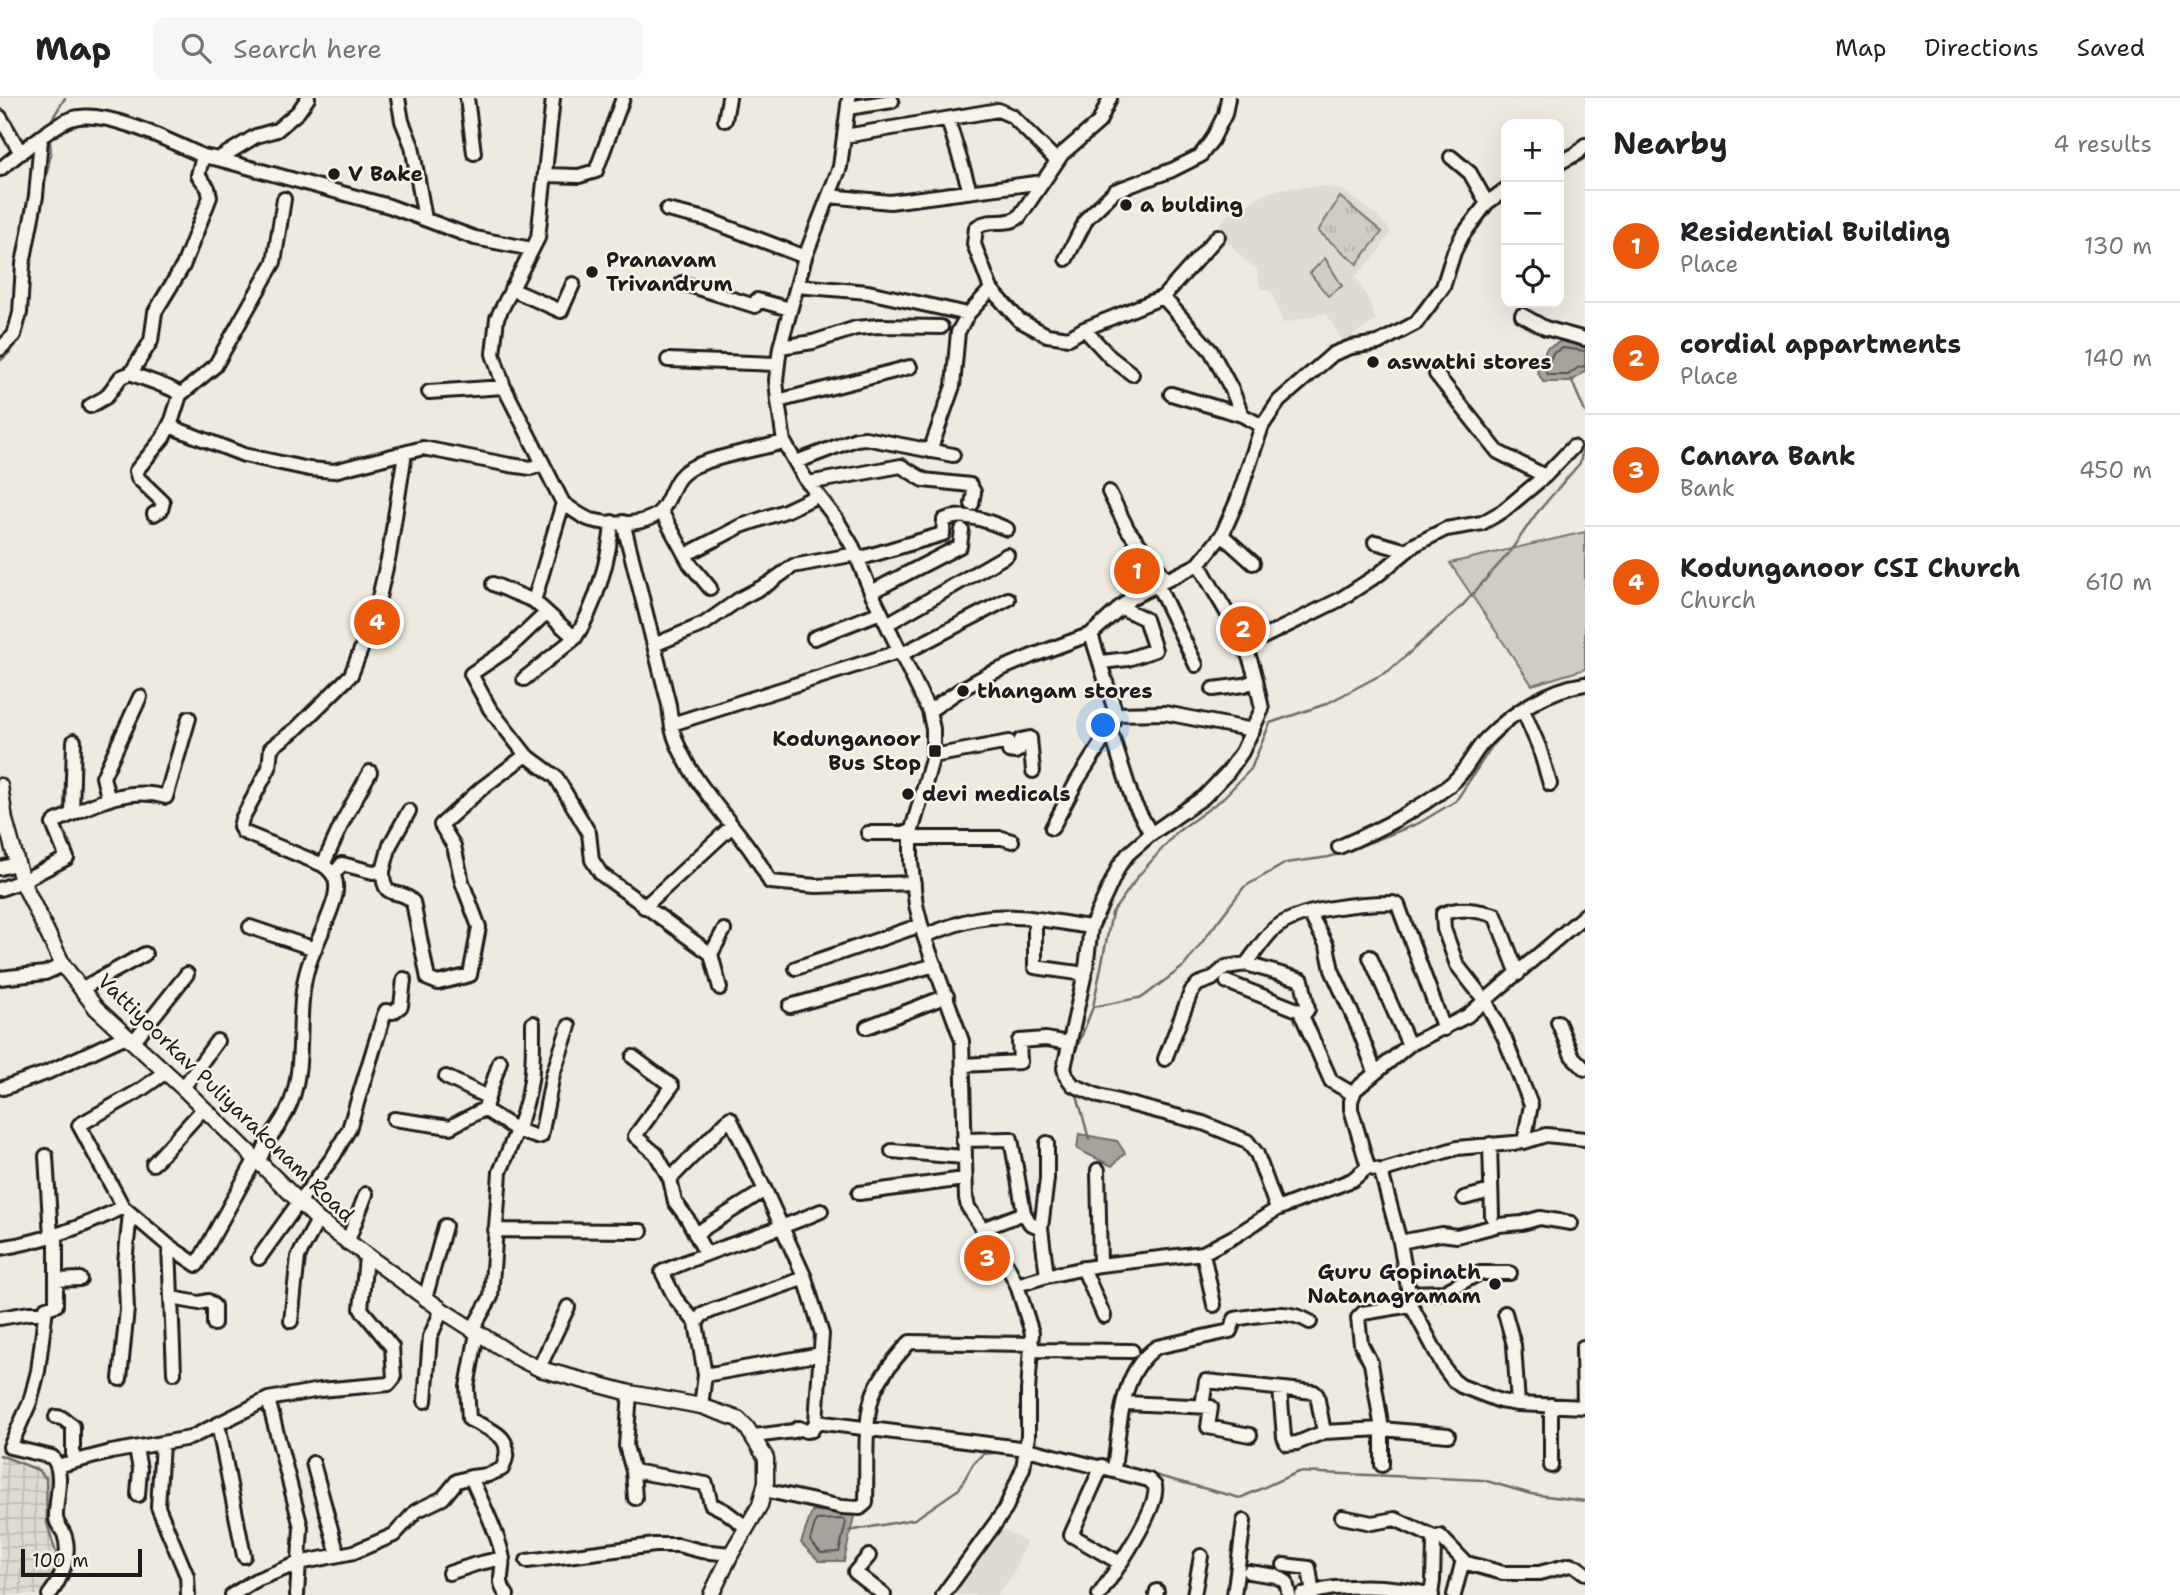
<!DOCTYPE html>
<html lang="en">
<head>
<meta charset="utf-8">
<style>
	:root { --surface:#fff; --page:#f6f6f6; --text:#202124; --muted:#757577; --line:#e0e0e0; --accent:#ea580c }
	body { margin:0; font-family:"Shantell Sans",sans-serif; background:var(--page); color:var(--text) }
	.controls { position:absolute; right:21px; top:21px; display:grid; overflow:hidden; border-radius:14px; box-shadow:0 7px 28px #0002 }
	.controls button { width:63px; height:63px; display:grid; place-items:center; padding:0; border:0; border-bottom:2px solid var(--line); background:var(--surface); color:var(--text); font:35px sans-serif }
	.scale { position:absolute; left:21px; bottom:18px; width:121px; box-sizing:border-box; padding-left:7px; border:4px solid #1c1c1c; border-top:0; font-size:19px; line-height:24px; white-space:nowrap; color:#1c1c1c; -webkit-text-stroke:5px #f7f3e8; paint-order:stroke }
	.you { position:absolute; left:1104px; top:628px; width:24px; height:24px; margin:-18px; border:5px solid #fff; border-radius:50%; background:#1a73e8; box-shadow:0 0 0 10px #1a73e833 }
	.badge { display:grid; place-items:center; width:46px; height:46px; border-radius:50%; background:var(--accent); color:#fff; font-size:23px; font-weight:700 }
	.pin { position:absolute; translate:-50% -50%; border:4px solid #fff; box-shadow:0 2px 7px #0006 }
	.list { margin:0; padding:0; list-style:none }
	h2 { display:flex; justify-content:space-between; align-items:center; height:91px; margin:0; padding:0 28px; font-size:30px }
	h2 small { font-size:23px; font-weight:400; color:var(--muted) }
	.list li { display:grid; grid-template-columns:46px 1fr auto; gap:21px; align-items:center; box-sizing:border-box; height:112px; padding:0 28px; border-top:2px solid var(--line) }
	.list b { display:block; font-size:26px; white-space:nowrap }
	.list p { margin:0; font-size:23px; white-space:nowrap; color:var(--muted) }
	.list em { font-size:23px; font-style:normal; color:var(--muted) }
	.icon { flex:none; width:38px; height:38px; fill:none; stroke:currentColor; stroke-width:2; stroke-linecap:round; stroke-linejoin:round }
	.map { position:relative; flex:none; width:1585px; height:1497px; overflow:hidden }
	header { display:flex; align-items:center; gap:42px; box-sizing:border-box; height:98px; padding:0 35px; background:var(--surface); border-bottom:2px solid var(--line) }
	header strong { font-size:33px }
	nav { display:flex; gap:38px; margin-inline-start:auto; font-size:24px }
	.search { width:490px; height:63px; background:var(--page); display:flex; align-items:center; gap:18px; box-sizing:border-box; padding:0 24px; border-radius:14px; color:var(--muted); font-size:26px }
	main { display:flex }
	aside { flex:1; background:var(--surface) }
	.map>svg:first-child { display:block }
	.built { fill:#dedbd1 }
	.industrial { fill:url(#industrial-grid) }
	.grass { fill:#cfccc3; stroke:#767470; stroke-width:2 }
	.park { fill:url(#park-tufts); stroke:#767470; stroke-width:2 }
	.water { fill:#a6a39d; stroke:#6f6d69; stroke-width:2 }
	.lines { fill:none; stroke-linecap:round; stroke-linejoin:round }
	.shore { stroke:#535250; stroke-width:2 }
	.stream { stroke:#6f6d69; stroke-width:2.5 }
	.minor-casing { stroke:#1c1c1c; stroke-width:18 }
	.major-casing { stroke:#1c1c1c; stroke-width:19 }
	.minor { stroke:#f7f3e8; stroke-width:12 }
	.major { stroke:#f7f3e8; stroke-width:14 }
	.poi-dot { fill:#1c1c1c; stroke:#f7f3e8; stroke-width:2.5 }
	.labels { text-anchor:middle; stroke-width:5; stroke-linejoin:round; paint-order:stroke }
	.poi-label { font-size:21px; font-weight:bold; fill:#1c1c1c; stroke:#f7f3e8; text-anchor:start }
	.street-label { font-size:21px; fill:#1c1c1c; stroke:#f7f3e8 }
</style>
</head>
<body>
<header>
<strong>Map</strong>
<div class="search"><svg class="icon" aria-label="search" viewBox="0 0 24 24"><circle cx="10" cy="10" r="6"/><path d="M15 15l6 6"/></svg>Search here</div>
<nav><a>Map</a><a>Directions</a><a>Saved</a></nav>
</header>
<main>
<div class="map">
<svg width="1585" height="1497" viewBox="0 0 1585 1497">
	<defs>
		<pattern id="industrial-grid" width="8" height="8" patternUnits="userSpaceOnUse" patternTransform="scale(1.75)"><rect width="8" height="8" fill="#dedbd1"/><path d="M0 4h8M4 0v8" fill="none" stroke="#bebbb3"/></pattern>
		<pattern id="park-tufts" width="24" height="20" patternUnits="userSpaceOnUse" patternTransform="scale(1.75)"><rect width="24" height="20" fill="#cfccc3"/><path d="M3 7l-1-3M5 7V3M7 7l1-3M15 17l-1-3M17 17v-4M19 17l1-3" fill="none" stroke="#b1afa7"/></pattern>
	</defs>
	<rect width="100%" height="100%" fill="#eeeae0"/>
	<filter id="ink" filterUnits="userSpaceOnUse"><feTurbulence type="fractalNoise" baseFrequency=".0143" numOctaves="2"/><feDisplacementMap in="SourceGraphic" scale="14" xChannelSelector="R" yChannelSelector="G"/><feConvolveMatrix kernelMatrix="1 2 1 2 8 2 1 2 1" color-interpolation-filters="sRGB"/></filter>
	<g filter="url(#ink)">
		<!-- built -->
		<path class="built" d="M1320,88l23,4 36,27 12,15 -14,22 -22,23 12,20 9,23 -33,22 -17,-29 -43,10 -11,-31 -11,-3 -5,-21 -8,-5 -20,-21 -8,-18 7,-9 13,-5 18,-13 20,-8z
			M1001,1430l25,14 -14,34 -15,19h-42l16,-32z"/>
		<!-- industrial -->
		<path class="industrial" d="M0,1354l5,4 45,16 4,97 -16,26h-38z"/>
		<!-- grass -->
		<path class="grass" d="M1585,434v137l-53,16 -82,-122z"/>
		<!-- park -->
		<path class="park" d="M1340,99l42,35 -25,32 -39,-33z
			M1325,160l17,28 -14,10 -18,-23z"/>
		<!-- water -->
		<path class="water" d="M1562,243l23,4v26l-14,11h-28l-6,-11 10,-23z
			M1079,1036l38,7 8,12 -13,13 -35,-17z
			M812,1413l43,1 -11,49h-25l-18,-18z"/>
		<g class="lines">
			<!-- shore -->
			<path class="shore" d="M1585,253l-22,-3 -10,5 -8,18 3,4h20l11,-8 6,-1
				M843,1421l3,3 -7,30 -18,1 -11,-12 6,-21z"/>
			<!-- stream -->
			<path class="stream" d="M49,26l16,-26
				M36,128l15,-73 -1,-12
				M28,173l6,-31
				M25,218l2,-17
				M0,263l10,-9 5,-10
				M1571,281l14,33
				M1093,909l50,-10 41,-31 60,-79 42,-24 43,-6 47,-17 43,-17 37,-22 38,-58 24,-24
				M1074,980l-3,-15 22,-56 19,-94 27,-38 38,-43 44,-32 30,-31 19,-46 56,-19 64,-34 72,-64 47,-53 27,-39 44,-51 5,-24
				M1077,997l12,44
				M1045,1348l63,17
				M0,1357l38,15 8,8 1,45 9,30 2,15
				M1121,1368l119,32 58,-26 185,8 48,14 54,7
				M849,1433l66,-12 44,-30 14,-25 10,-10 19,-2"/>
			<defs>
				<path id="minor" d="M398,0l4,23 10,25 13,73
					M467,0l7,55
					M553,0l-15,140 -41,80 -4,36 11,33 59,116
					M849,0l-9,69 -35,90 -25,90 -4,33 2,21 6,41 20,35 33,43 16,27 18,45 58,119 4,18v27l-22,77v29l5,43 8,31 38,105 4,157 2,9 39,58 10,20
					M848,10l44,-7
					M0,19l21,36
					M725,22l4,-22
					M948,22l22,71
					M845,38l153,-26 14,6 45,45
					M1451,59l19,16 17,30
					M218,61l171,47 86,32 57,11
					M1559,65l19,-10 7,-8
					M0,71c17,-13 52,-44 71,-50 32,-12 101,23 132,37l15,3 38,-23 21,-6 21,-18 10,-14
					M545,77l34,1 17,-5 27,-73
					M829,98l61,6 153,-20
					M667,112l39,9 99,38
					M1218,138l-55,61 48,54 21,39 10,25
					M1066,161l21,-41 28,-27 57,-21 28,-14 12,-16 13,-26 3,-16
					M682,185l73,23 2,-6 33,9
					M797,188l71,6 100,22
					M511,191l50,22 12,-27
					M991,191l28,31 28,15 22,3 15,-9 79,-32
					M1522,217l23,13 40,11
					M1084,231l26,28 22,17
					M780,249l33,-5 43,-14 23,-2 62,1
					M0,251l14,-14 6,-22 3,-49 13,-68 5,-57
					M668,262l109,4
					M131,275c11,6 43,14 49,22l-8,25 -9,18 -27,33 2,7 25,24 -2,8 -7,4
					M1436,276l62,78 47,24
					M429,294l75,-5
					M1171,296l71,21 20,11
					M180,297l35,-29 59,-104 10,-63
					M778,303l132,-34
					M90,308l16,-9 15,-20 10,-4 20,-32 4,-29 28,-46 27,-69 -2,-9 -10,-13 5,-19
					M169,328l75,29 65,14 25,2 89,-23 87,17 21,3 12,-4
					M930,353l23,-65 5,-54 10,-18 23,-25 -17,-45 2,-16c12,-11 30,-1 43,-11l43,-63 37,-32 11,-24
					M796,364l60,-23 9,-1 88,17
					M808,385l93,-17 23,14 46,5 4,7 -2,12
					M1109,394l19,38 38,49
					M661,413l29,53 20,24
					M623,424l46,183c1,9 2,18 4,27 18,57 71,97 97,150l46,4 98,-3
					M1222,437l31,28
					M1375,444l32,9
					M693,453l48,-25 44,-15 32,-15
					M858,461l85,-25 1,-14c20,-9 44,1 63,9
					M1199,466c19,37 48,74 57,116l-12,5 -31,4
					M493,486l41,17 41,37 -51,41
					M1157,486l39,81
					M871,494l89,-46 2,-16
					M534,503l29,-98c9,6 18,14 28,17 20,5 59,7 72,-12 12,-18 9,-31 32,-42 22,-10 64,-17 89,-24
					M887,526l120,-69
					M1091,536l25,80 -6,15 23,72 18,33
					M575,540c20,-30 35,-80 37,-116
					M814,540l67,-26
					M654,547l50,-21 37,-26 27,-14 25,-18 63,-12
					M1245,548l94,-46 40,-26 35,-29 32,-16 36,-6 21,-12 42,-35 28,-29
					M902,556l106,-55
					M1101,564l27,-3 27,-9 -10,-31 -25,-12
					M1256,582l6,29 -20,43 -14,20 -24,25 -53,37 -23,20 -9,12 -28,61 -5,41 -22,100 2,8 7,9 26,11 104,27 44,18 10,13 20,55
					M1523,612l16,37 11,37
					M929,613l31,-21 29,-16 43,-18 59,-22 40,-36 68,-34 23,-29 15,-34 25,-75 17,-25 54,-47 18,-7 27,-4 38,-20 27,-36 11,-35 8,-16 25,-33 19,-14
					M1116,616l49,-1 88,17
					M672,626l229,-73
					M526,657l-36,-46 -19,-35 37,-25 38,-36
					M933,658l76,-14v9l6,1 4,-2 2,-10 9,-2 3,33
					M108,699l-5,-20 37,-80
					M72,716l2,-73
					M1052,730l25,-47 33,-52
					M868,735h43
					M911,740h91l10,3
					M1339,749c39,-17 78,-36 112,-63 16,-13 22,-32 36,-46 26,-26 62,-49 98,-54
					M323,767l20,-44 27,-49
					M0,770l16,-4
					M383,773c0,32 16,15 30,31l15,77 10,4 32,-8 9,-48 -17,-45 -8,-36 -13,-21 41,-37 44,-33 30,22 33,56 3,27 9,14 110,80 9,34
					M334,776l8,-10 31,8 10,-1 7,-26 19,-34
					M0,791l22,-8 45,-23 -14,-34 3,-3c35,-15 70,-36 110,-24l23,-79
					M644,809l88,-81
					M1310,816l17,32 5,24 26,57 17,45
					M1035,821v48l50,7
					M250,829l65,22
					M924,838c17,-6 35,-14 52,-17 38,-7 78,3 115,8
					M711,856l13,-24
					M1370,859l39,88
					M1246,866l56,16 6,29 -6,8
					M796,870l125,-43
					M1518,876l-23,-59c-18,-4 -35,-9 -52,-1l1,15 13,36 29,37 19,37 26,66 -7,37
					M0,880l45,-5 18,-8
					M1227,884l73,29 31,70 22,13
					M81,891l64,-35
					M790,908l145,-41
					M1558,924l14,34 13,13
					M867,929l80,-31
					M133,944l54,-68
					M633,959l39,29 -37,50 21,18 14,25 5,23 12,16 18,34
					M1165,961l26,-67 7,-8 14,-5 14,-12 20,-3c9,-11 17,-24 27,-34 24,-22 89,-27 120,-27l5,2 46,124
					M500,963l-15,46 2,4 30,19c17,-42 16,-64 16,-107
					M963,967l57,-3 -1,-21 27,-2 23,4
					M446,979l41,20
					M3,990l43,-15 80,-37
					M183,990l34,-47
					M394,1021l56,8 36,-19
					M963,1042l48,-1 13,74 6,10 11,5 6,48
					M1490,1046l2,72
					M892,1053l71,6
					M46,1058l5,81
					M258,1065c4,-8 7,-17 11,-24 9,-12 17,-23 22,-37 14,-38 6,-79 13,-118 5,-31 23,-57 31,-87 3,-14 1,-23 -12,-32l-80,-33 -3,-5 2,-8 27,-51 2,-20 25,-19 55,-54 24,-61 14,-59 16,-102
					M153,1066l50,-55
					M1374,1071l7,2 76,-23 67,-6 22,-7 39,4
					M1098,1072l2,95
					M670,1081l60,-61 35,72 40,88 17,56 -6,88
					M859,1095l105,-14
					M1464,1100l27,-7
					M299,1104l34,-45 16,-28 35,-114 2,-4 7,1 8,-6 3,-27
					M123,1109l46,39 5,127
					M1041,1130l6,-49v-36
					M982,1131l42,-16
					M495,1132l146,1
					M695,1136l70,-44
					M1400,1144l41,-8 16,2 42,-11 23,-2 18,-5 31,5
					M347,1145l19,-49
					M169,1148l28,19 58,-105
					M0,1150c44,-7 84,-21 123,-41l-44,-82 60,-34 27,-19
					M1203,1155l11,52
					M259,1160l40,-56
					M1083,1170l21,48
					M56,1182l24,-1
					M1409,1195l35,-1 36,-19h30
					M172,1200l27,5 9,-2 6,5v18
					M425,1201l20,-73
					M1411,1207l34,64 8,11 8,6 39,15 18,3 67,3
					M1505,1215l9,32 4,59
					M0,1220l29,-5h16
					M291,1223l7,-64 20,-37
					M696,1225l6,-8 11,-5 92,-32
					M472,1232l19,-33 9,-125 17,-42 20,7 4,-1 12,-62 16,-48
					M1583,1249l1,60
					M1031,1252l101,1
					M539,1270l29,-61
					M705,1277l116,-21
					M120,1281l7,-70 -2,-46 5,-50
					M1280,1291l4,48 3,7 10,-1 27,-11 58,-3 -11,-66 -10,-19 -3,-26 5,-5 48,-8 -11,-63 -19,-71
					M630,1295l-4,53 7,25 73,13 5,20 14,7 21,16
					M268,1301l33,128 -4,68
					M425,1303l5,-64 12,-27
					M1125,1305l86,4 -3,20 42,8
					M701,1308l4,-31 -9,-52 -21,-25 -13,-26c52,-24 107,-38 159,-61
					M1202,1308l4,-25 108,11 3,3 7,37
					M56,1319l6,1 11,8v36
					M218,1326l26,132
					M754,1338l40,-5 5,-3 7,3 6,-1 4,-8 211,27 122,31 6,6c5,21 -42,89 -56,109
					M162,1346l-4,63 29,69 1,19
					M136,1351l4,20 -2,26
					M313,1365l25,92
					M1382,1367v-36l66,6
					M57,1368l54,-14 79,-14 78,-39 52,-9 69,-6 5,-6 -2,-31 -31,-38 5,-52
					M1102,1368l-31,69 49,28
					M1551,1368v-61
					M1114,1371c6,-41 5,-97 43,-122l73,-16 5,-12c25,-4 52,-11 75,3
					M633,1373l2,27
					M471,1379l17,-2 14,-6c16,-34 -12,-38 -33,-50l-2,-32 10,-54
					M764,1392l78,17 18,1 6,-5c1,-27 -2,-81 6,-105 6,-20 24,-41 38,-56l122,2
					M1342,1419l30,6 23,-4 41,19
					M869,1458l-14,16 29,23
					M527,1463l128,-16h23l23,6 30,3
					M1463,1464l40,11h36l31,-8 7,2 8,6
					M1284,1467l25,3 4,27
					M1249,1474l27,4 10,6 3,13
					M449,1475l27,-9 27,-6
					M49,1497c12,-15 23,-41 15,-61 -3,-7 -9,-11 -8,-19 0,-18 9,-43 -4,-58l-42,-10 20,-45 8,-31 8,-63 10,-3v-70
					M232,1497l24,-15 43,-17 55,-11 40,-17 22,-24 27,-13 14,-17 14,-4c10,25 25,50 31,77 3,16 -7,27 5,41
					M943,1497l62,-85 18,-42 5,-32v-45l4,-58 -15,-48 30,-9 53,-11 103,-12 32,-17 42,-27 75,-29 16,-13 -17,-58v-8l4,-11 54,-45 58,-29 118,-101
					M1156,1497l1,-4
					M1194,1497l7,-39
					M1234,1497l10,-74
					M1302,1497c11,-2 22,-6 33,-7 31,-3 67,-1 97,7
					M1431,1497l2,-14 1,-38 2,-5 4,-2 23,24 -9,35"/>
				<path id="major" d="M0,688l5,34 17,61 41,84 33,43 87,80 135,132 124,90 74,47 24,12 90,24 71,13 37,13 9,9 19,30v24l-6,23 -29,49 -20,41"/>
			</defs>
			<!-- minor casing -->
			<use href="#minor" class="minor-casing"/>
			<!-- major casing -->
			<use href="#major" class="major-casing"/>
			<!-- minor -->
			<use href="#minor" class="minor"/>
			<!-- major -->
			<use href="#major" class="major"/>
		</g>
	</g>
	<!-- markers -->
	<g class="poi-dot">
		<circle cx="334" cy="76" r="7"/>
		<circle cx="1126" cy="107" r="7"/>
		<circle cx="592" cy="174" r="7"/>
		<circle cx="1373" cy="264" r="7"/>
		<circle cx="963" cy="593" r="7"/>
		<rect x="928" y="646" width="14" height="14" rx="3.5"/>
		<circle cx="908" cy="696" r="7"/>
		<circle cx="1495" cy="1186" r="7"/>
	</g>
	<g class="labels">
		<!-- poi labels -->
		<g class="poi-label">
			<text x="348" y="83">V Bake</text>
			<text x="1140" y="114">a bulding</text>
			<text x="606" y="169">Pranavam<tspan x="606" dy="24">Trivandrum</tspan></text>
			<text x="1387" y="271">aswathi stores</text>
			<text x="977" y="600">thangam stores</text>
			<text x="921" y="648" text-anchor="end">Kodunganoor<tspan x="921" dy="24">Bus Stop</tspan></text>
			<text x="922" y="703">devi medicals</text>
			<text x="1481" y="1181" text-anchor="end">Guru Gopinath<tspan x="1481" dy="24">Natanagramam</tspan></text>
		</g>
		<!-- street labels -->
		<g class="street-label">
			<text transform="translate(226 1000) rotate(44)" y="7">Vattiyoorkav Puliyarakonam Road</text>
		</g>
	</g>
</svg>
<div class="controls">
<button>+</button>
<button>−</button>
<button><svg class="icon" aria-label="locate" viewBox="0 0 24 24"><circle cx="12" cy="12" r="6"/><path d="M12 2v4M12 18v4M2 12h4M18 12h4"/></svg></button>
</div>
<div class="scale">100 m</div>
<div class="you"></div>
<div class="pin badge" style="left:1137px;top:473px">1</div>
<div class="pin badge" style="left:1243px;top:531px">2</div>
<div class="pin badge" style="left:987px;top:1160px">3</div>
<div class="pin badge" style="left:377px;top:524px">4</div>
</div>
<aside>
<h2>Nearby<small>4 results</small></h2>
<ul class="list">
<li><span class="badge">1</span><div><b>Residential Building</b><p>Place</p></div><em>130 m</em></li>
<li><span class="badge">2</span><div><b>cordial appartments</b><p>Place</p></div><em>140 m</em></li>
<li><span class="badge">3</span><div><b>Canara Bank</b><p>Bank</p></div><em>450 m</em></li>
<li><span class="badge">4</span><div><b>Kodunganoor CSI Church</b><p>Church</p></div><em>610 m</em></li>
</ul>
</aside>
</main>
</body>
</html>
